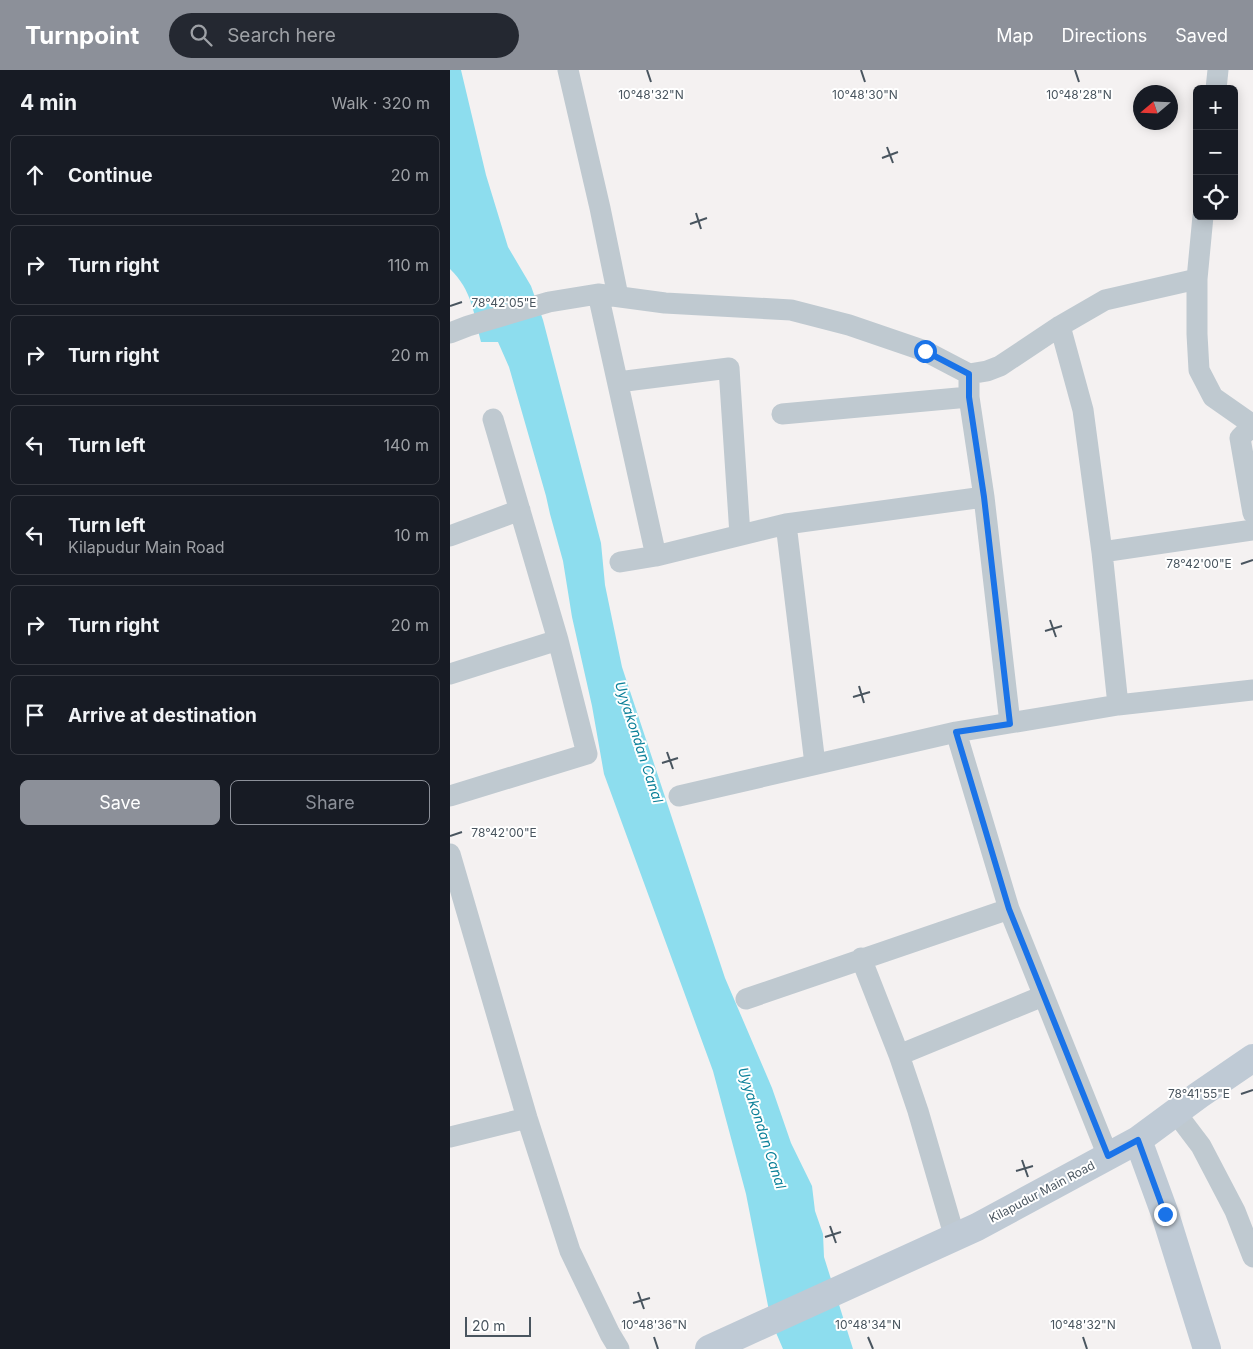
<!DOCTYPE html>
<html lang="en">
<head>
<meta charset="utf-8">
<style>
	:root { --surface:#171b24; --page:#242831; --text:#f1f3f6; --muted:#9ea1a6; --line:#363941; --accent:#8c9099 }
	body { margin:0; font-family:Inter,sans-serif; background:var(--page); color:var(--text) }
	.controls { position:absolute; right:15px; top:15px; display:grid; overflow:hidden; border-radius:8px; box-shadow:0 2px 12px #0003 }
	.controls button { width:45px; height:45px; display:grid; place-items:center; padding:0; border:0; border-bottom:1px solid var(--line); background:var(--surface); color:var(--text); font:25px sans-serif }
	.compass { position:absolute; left:683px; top:15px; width:45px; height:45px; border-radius:50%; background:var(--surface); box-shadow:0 2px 12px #0003; rotate:251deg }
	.scale { position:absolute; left:15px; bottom:12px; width:66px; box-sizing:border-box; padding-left:5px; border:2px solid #49555f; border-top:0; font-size:14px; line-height:18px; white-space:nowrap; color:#49555f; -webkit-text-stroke:4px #fff; paint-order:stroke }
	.stop { position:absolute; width:15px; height:15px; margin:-11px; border:4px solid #1a73e8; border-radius:50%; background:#fff }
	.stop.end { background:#1a73e8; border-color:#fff; box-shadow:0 1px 5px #0008 }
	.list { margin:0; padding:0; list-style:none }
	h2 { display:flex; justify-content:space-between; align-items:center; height:65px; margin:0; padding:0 20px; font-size:21px }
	h2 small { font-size:16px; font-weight:400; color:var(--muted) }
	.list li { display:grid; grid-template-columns:32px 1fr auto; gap:15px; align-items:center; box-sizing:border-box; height:80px; margin:0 10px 10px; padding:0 10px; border:1px solid var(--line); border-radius:8px }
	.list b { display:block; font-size:19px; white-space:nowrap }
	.list p { margin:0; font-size:16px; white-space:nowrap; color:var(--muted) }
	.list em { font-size:16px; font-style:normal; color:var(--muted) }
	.actions { display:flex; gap:10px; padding:15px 20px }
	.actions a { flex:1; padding:11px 0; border:1px solid var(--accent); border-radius:8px; text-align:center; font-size:18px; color:var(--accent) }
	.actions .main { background:var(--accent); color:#fff }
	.icon { flex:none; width:28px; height:28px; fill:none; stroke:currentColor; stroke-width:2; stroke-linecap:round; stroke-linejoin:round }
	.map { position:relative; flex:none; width:803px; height:1279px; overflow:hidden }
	header { display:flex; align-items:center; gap:30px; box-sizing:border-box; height:70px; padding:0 25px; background:var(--accent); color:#fff }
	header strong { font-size:24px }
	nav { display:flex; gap:28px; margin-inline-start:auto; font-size:18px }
	.search { width:350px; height:45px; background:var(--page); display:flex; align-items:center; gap:12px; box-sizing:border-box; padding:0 18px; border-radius:28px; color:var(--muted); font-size:19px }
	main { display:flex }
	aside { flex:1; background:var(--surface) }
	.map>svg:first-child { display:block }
	.water { fill:#8dddee }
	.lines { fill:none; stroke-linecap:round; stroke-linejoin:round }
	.street { stroke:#bfc9d0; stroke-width:21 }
	.secondary { stroke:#bfcad5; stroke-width:28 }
	.route { stroke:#1a73e8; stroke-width:6 }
	.ticks { fill:none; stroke:#49555f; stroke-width:2 }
	.labels { text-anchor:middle; stroke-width:4; stroke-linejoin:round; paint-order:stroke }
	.street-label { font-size:12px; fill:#49555f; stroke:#fff }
	.water-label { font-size:14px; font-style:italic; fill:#0b8099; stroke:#fff }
	.ticks-label { font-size:12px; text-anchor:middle; fill:#49555f; stroke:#fff; stroke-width:4; stroke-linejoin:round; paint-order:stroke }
</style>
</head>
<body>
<header>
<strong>Turnpoint</strong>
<div class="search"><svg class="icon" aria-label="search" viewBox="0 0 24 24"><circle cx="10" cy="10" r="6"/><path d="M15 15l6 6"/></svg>Search here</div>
<nav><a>Map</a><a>Directions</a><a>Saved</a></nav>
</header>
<main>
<aside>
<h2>4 min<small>Walk · 320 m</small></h2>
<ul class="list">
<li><svg class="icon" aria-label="ahead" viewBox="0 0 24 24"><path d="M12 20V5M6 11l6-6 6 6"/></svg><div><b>Continue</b></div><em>20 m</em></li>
<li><svg class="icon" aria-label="right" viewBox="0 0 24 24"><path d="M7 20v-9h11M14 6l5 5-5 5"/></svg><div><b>Turn right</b></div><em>110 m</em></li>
<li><svg class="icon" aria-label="right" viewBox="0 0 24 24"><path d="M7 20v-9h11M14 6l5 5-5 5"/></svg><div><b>Turn right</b></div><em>20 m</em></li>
<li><svg class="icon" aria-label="left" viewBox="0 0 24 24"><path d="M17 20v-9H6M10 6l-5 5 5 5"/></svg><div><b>Turn left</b></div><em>140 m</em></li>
<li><svg class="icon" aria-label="left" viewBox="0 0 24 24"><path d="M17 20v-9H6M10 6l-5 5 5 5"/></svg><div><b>Turn left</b><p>Kilapudur Main Road</p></div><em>10 m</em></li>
<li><svg class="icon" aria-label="right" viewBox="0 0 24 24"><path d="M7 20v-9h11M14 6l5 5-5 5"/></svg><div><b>Turn right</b></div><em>20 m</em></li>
<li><svg class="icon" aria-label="arrive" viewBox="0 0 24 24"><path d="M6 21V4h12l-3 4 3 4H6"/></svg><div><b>Arrive at destination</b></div></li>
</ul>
<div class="actions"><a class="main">Save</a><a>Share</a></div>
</aside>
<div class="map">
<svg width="803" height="1279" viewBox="0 0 803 1279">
	<rect width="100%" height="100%" fill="#f4f1f1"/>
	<!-- water -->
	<path class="water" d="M0,0h11l25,105 22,72 23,39 12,34 58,223 4,42 17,82 103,311 47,110 19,55 21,43 3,25 8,23 1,23 29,92h-70l-12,-28 -25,-127 -33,-123 -109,-297 -12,-68 -20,-89 -9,-56 -13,-47 -4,-18 -37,-129 -11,-25h-17c-7,-28 -9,-52 -31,-73z"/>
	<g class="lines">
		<!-- street -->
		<path class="street" d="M118,0l32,138 18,88
			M766,19l2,-19
			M747,209v55l2,36 14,27 40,28
			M148,224l58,262
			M610,256l23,84 19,142 16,153
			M0,263l18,-7 81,-24 49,-8 67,9 126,7 58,15 76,26 44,23 18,-3 13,-5 60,-40 45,-26 92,-21 6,-63
			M519,304v23l15,100 26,226 -54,9 53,177 99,247
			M168,312l111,-14 11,167
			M332,344l187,-17
			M803,355l-13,13 13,75
			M336,454l29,240
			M0,466l70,-26
			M652,482l151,-22
			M170,492l36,-6 130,-32 198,-27
			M0,604l108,-34
			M560,653l108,-18 135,-15
			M0,726l137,-42 -29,-114 -65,-221
			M229,726l277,-64
			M0,784l77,264 43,133 40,83 9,15
			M411,888l38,97 19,56 37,127
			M296,929l263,-90
			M449,985l144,-59
			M726,1043l25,33 34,65 18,46
			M0,1067l77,-19"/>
		<!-- secondary -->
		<path class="secondary" d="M688,1070l27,74 42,135
			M259,1279l268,-122 161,-87 61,-45 54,-37"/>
	</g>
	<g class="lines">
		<!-- route -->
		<path class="route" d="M475,281l44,23v23l15,100 26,227 -54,8 53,177 99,247 30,-16 27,74"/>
	</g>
	<!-- ticks -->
	<path class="ticks" d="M197,0l4,12M411,0l4,12M625,0l4,12M437,77l6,16M432,88l16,-6M246,143l5,16M240,154l17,-6M0,236l12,-4M791,494l12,-4M600,550l6,17M595,561l17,-5M409,616l5,17M403,627l17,-5M217,682l6,17M212,693l16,-5M0,766l12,-4M791,1024l12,-4M572,1090l6,17M566,1101l17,-5M380,1156l6,17M375,1167l16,-5M188,1222l6,17M183,1233l17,-5M204,1267l4,12M418,1267l5,12M633,1267l4,12"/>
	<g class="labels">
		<!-- street labels -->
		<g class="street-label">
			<text transform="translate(592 1122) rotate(-28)" y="4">Kilapudur Main Road</text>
		</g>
		<!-- water labels -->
		<g class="water-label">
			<text transform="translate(189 672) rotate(72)" y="5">Uyyakondan Canal</text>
			<text transform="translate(312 1058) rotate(72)" y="5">Uyyakondan Canal</text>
		</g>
	</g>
	<g class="ticks-label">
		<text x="201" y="29">10°48'32"N</text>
		<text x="415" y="29">10°48'30"N</text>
		<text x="629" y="29">10°48'28"N</text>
		<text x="54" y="237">78°42'05"E</text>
		<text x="749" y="498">78°42'00"E</text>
		<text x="54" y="767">78°42'00"E</text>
		<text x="749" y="1028">78°41'55"E</text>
		<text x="204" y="1259">10°48'36"N</text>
		<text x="418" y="1259">10°48'34"N</text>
		<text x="633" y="1259">10°48'32"N</text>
	</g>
</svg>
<div class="controls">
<button>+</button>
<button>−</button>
<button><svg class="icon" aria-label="locate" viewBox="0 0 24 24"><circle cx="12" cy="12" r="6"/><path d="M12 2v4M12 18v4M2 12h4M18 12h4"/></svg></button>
</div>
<svg class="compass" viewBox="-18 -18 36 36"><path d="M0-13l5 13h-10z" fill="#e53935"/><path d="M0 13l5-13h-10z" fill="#9ea1a6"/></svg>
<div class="scale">20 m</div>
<div class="stop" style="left:475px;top:281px"></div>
<div class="stop end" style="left:715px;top:1144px"></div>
</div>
</main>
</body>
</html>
